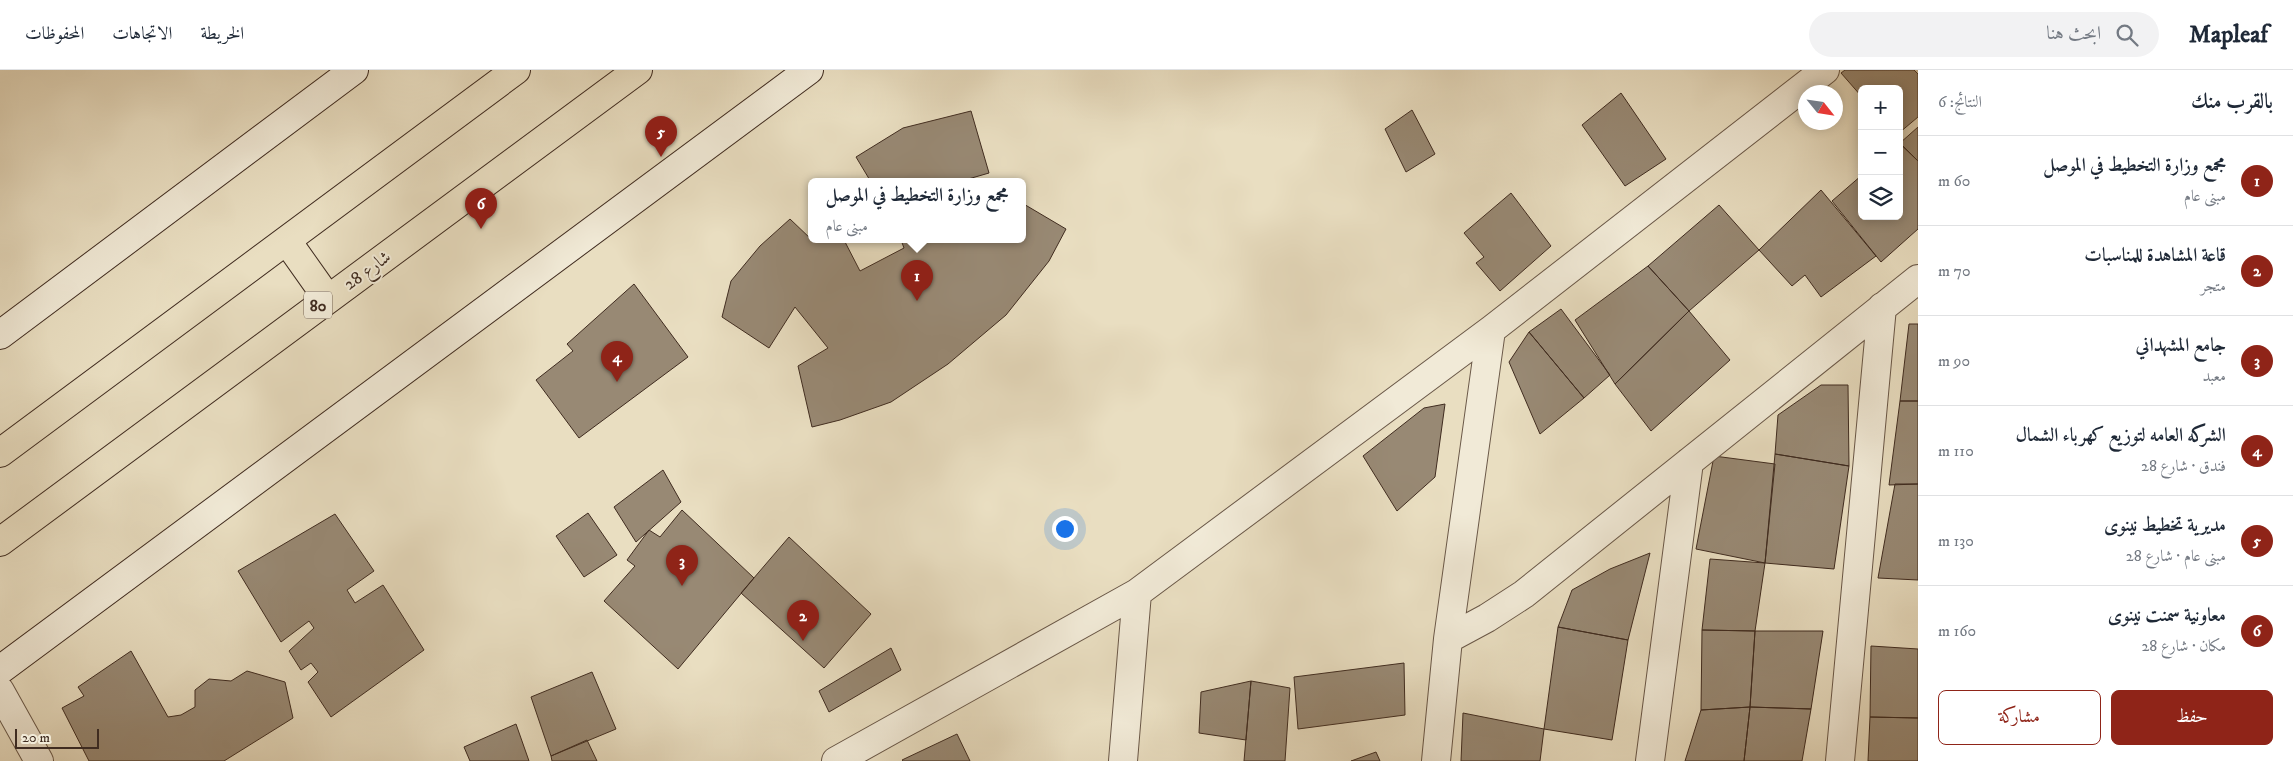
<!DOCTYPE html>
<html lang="ar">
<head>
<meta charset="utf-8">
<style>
	:root { --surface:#fff; --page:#f2f2f3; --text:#1f2937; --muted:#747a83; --line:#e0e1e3; --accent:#8f2418 }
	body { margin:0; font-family:"IM FELL DW Pica",Amiri,serif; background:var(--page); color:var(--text); direction:rtl }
	.controls { position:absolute; right:15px; top:15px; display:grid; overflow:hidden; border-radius:8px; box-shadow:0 2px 12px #0003 }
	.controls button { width:45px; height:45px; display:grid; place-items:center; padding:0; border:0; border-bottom:1px solid var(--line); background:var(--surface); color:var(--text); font:25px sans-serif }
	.compass { position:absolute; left:1798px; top:15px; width:45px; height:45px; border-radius:50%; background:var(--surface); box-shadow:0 2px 12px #0003; rotate:120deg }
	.scale { position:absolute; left:15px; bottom:12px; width:84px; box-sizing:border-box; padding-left:5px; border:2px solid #402c20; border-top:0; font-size:14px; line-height:18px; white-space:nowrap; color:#402c20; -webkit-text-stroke:4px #f1ead7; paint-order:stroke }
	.you { position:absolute; left:1064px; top:458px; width:18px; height:18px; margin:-12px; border:4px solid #fff; border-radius:50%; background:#1a73e8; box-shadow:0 0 0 8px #1a73e833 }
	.badge { display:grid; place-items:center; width:32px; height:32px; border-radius:50%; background:var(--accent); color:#fff; font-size:16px; font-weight:700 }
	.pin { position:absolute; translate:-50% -41px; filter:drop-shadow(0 1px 2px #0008) }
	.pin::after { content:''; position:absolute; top:26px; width:18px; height:15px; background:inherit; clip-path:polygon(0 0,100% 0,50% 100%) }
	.popup { position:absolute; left:808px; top:108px; width:218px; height:65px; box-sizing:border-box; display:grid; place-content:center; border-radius:8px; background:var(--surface); filter:drop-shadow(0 1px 4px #0005); font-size:16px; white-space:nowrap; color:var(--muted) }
	.popup b { font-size:19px; color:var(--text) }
	.popup::after { content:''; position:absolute; left:50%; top:100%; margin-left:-10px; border:10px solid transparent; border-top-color:var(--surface) }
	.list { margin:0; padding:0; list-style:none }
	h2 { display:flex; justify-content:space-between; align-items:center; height:65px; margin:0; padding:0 20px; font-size:21px }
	h2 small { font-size:16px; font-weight:400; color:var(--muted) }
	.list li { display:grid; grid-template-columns:32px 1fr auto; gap:15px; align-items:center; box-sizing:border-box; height:90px; padding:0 20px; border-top:1px solid var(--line) }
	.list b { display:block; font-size:19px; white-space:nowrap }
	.list p { margin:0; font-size:16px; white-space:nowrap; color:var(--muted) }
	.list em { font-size:16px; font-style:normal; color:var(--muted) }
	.actions { display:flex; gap:10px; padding:15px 20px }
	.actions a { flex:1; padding:11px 0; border:1px solid var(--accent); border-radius:8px; text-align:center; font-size:18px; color:var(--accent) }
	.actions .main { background:var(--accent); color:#fff }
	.icon { flex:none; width:28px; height:28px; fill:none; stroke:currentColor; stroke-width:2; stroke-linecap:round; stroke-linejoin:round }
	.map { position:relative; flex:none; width:1918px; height:691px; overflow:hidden; direction:ltr }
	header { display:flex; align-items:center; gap:30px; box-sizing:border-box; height:70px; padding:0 25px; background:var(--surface); border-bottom:1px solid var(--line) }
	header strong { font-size:24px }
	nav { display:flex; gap:28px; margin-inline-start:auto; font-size:18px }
	.search { width:350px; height:45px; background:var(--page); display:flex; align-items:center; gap:12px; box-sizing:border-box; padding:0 18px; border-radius:28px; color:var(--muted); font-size:19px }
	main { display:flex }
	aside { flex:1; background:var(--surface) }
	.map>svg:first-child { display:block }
	.building { fill:#988974; stroke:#402c20 }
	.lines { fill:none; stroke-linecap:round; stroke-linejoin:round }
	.minor-casing { stroke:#6a5848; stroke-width:30 }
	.tertiary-casing { stroke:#6a5848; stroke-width:30 }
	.secondary-casing { stroke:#402c20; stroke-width:30 }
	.trunk-casing { stroke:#402c20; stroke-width:30 }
	.minor { stroke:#f1ead7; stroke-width:28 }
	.tertiary { stroke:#f1ead7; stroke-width:28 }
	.secondary { stroke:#f1ead7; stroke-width:28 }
	.trunk { stroke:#e9dec1; stroke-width:28 }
	.labels { text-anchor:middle; stroke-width:4; stroke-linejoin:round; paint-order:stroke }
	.shield { fill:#f1ead7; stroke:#756557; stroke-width:1 }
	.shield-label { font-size:16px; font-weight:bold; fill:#402c20 }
	.street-label { font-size:18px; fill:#402c20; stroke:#f1ead7 }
</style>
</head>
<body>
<header>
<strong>Mapleaf</strong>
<div class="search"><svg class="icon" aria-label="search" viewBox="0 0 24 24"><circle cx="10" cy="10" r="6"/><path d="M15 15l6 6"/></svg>ابحث هنا</div>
<nav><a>الخريطة</a><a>الاتجاهات</a><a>المحفوظات</a></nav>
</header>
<main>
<aside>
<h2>بالقرب منك<small>النتائج: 6</small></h2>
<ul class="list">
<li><span class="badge">1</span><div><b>مجمع وزارة التخطيط في الموصل</b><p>مبنى عام</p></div><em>60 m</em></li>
<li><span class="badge">2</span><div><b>قاعة المشاهدة للمناسبات</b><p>متجر</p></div><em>70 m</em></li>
<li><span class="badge">3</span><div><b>جامع المشهداني</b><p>معبد</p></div><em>90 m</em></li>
<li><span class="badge">4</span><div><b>الشركه العامه لتوزيع كهرباء الشمال</b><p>فندق · شارع 28</p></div><em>110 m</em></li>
<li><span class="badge">5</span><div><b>مديرية تخطيط نينوى</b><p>مبنى عام · شارع 28</p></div><em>130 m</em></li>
<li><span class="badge">6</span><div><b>معاونية سمنت نينوى</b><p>مكان · شارع 28</p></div><em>160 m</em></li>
</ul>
<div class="actions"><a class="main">حفظ</a><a>مشاركة</a></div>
</aside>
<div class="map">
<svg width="1918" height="691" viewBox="0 0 1918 691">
	<rect width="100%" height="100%" fill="#e9dec1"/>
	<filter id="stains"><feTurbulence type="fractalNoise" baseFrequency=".004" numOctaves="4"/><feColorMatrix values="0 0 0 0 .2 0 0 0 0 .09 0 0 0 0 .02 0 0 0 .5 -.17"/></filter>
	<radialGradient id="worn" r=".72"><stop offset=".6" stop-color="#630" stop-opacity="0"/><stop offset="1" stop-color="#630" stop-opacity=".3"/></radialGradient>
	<!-- building -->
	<path class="building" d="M1845,0h69l4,4v43l-19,16v-44h-37v8l-21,-24z
		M1621,23l45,66 -41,27 -43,-61z
		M1412,40l23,44 -29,18 -21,-43z
		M971,41l18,62 -31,9h-87l-15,-25 47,-29z
		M1918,57v34l-18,-18z
		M1899,73l19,18v68l-37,33 -49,-61 30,-26v41h37z
		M1821,120l55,66 -55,41 -16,-22 -13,11 -33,-36z
		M1511,123l40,53 -51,45 -24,-28 8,-6 -20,-24z
		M1022,133l44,26 -17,32 -43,54 -58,49 -57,38 -51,18 -28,7 -14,-61 30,-18 -33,-41 -26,41 -47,-31 9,-36 29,-35 30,-27 22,21h32l16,31 44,-23 -3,-8h121z
		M1719,135l40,45 -70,61 -41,-45z
		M1648,196l41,45 -74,73 -40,-64z
		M634,214l54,73 -109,81 -43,-58 37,-29 -6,-7z
		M1561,239l49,66 -26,23 -55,-66z
		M1689,241l41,49 -79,71 -36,-47z
		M1909,254h9v77h-18z
		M1529,262l55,66 -44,36 -31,-72z
		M1821,315h27l1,81 -74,-12 3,-39z
		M1900,331h18v83l-29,1z
		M1445,334l-10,73 -38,34 -34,-55 61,-48z
		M1775,384l74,12 -15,103 -69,-6z
		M1714,386l61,8 -10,99 -69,-14z
		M663,400l18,32 -45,40 -22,-35z
		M1895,414h23v96l-40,-2z
		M682,440l72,68 -76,91 -74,-68 31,-35 -8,-6 22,-30 11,7z
		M588,443l29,42 -33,22 -28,-41z
		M335,444l39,57 -27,19 8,13 28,-18 41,65 -93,67 -23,-35 10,-10 -7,-9 -10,7 -12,-19 25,-23 -5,-7 -28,21 -43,-71z
		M789,467l82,77 -47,54 -83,-75z
		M1650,483l-22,87 -70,-13 14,-37 38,-21z
		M1710,489l55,4 -10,68 -53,-1z
		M1558,557l70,13 -16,100 -68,-11z
		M1702,560l53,1 -5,76 -49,3z
		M1755,561h68l-12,78 -61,-2z
		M1871,576l47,3v69l-48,-1z
		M891,578l10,22 -72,42 -10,-21z
		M131,581l37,66 13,-2 14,-8v-17l14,-11 22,2 16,-10 38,11 8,36 -69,43h-135l-27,-53 22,-12 -6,-9z
		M1404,593l1,52 -107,14 -4,-52z
		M592,602l24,57 -65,27 -20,-59z
		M1251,611l39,7 -5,73h-41z
		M1251,611l-5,59 -47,-7 2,-41z
		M1750,637l-6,54h-59l16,-51z
		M1750,637l61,2 -9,52h-58z
		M1463,643l81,16 -4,32h-79z
		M1870,647l48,1v43h-50z
		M516,654l13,37h-59l-6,-14z
		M957,664l13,27h-67l-1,-1z
		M587,670l10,21h-45l-1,-5z
		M1376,682l4,9h-29z"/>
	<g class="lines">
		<defs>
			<path id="minor" d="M1448,569l39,-21 37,-24 394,-315
				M836,691l301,-168 354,-263 334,-260
				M1123,691l14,-168
				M1436,691l12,-122 43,-309
				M1650,691l39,-299
				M1840,691l42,-454"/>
			<path id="tertiary" d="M0,621l39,70"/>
			<path id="secondary" d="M0,265l354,-265
				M0,600l809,-600"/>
			<path id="trunk" d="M287,171l41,58
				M0,383l516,-383
				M0,472l638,-472"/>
		</defs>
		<!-- minor casing -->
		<use href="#minor" class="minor-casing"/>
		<!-- tertiary casing -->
		<use href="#tertiary" class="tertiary-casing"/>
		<!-- secondary casing -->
		<use href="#secondary" class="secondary-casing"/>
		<!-- trunk casing -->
		<use href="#trunk" class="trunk-casing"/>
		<!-- minor -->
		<use href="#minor" class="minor"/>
		<!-- tertiary -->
		<use href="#tertiary" class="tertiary"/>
		<!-- secondary -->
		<use href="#secondary" class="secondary"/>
		<!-- trunk -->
		<use href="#trunk" class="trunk"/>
	</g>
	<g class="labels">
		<!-- shield labels -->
		<rect class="shield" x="304" y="221.5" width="28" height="27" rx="4"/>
		<g class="shield-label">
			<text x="318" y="241">80</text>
		</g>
		<!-- street labels -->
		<g class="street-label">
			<text transform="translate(367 200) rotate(-36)" y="6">شارع 28</text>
		</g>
	</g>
	<rect width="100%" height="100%" filter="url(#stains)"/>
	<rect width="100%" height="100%" fill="url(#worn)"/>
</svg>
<div class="controls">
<button>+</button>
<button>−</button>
<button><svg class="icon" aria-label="layers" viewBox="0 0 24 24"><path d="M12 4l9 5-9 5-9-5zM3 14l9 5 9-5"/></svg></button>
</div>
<svg class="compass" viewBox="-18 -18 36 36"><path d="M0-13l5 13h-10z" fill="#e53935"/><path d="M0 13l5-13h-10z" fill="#747a83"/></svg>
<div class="scale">20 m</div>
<div class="you"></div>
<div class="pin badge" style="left:917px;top:231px">1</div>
<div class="popup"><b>مجمع وزارة التخطيط في الموصل</b>مبنى عام</div>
<div class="pin badge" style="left:803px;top:571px">2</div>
<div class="pin badge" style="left:682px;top:516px">3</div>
<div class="pin badge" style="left:617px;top:312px">4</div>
<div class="pin badge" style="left:661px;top:87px">5</div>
<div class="pin badge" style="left:481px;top:159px">6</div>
</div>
</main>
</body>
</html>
